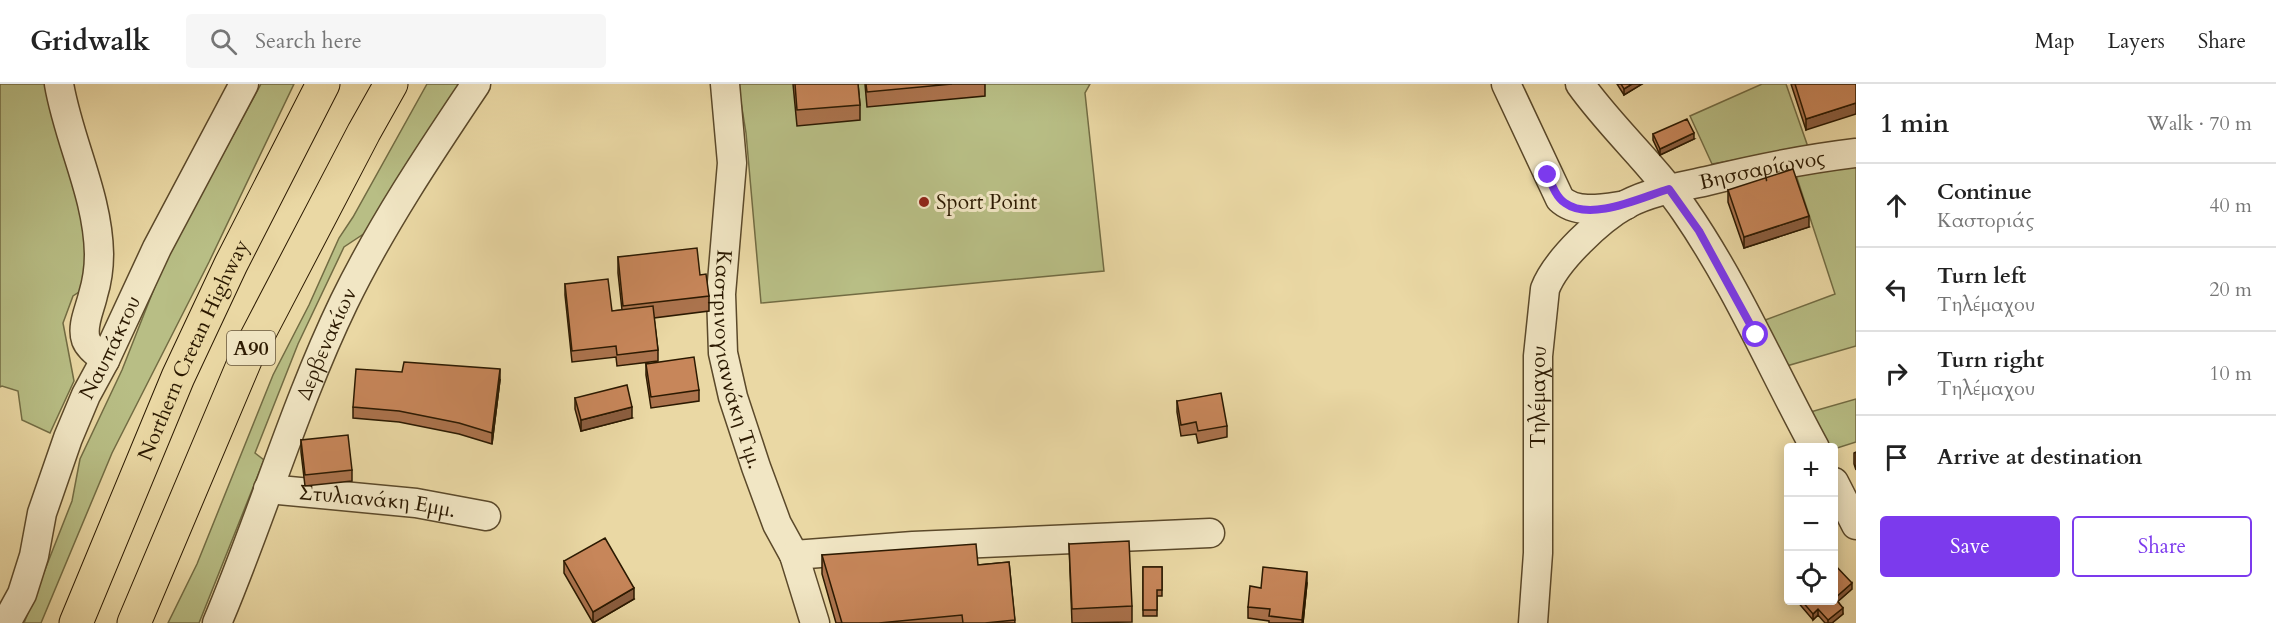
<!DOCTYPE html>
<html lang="en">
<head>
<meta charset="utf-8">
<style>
	:root { --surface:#fff; --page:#f6f6f6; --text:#222; --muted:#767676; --line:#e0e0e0; --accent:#7c3aed }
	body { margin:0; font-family:Cardo,serif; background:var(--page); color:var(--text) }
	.controls { position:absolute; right:18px; bottom:18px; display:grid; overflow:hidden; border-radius:6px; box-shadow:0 3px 15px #0003 }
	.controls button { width:54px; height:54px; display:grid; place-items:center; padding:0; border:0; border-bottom:2px solid var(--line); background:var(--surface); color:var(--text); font:30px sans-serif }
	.stop { position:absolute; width:18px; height:18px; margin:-14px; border:4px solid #7c3aed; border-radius:50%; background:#fff }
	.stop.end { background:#7c3aed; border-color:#fff; box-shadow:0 2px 6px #0008 }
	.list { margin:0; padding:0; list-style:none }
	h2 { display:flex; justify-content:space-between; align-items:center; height:78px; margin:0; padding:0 24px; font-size:26px }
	h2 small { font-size:20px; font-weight:400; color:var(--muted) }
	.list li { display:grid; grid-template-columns:39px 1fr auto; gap:18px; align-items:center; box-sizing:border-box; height:84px; padding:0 24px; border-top:2px solid var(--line) }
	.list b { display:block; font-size:22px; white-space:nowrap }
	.list p { margin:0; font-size:20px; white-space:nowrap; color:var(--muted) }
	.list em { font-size:20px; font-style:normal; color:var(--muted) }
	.actions { display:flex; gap:12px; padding:18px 24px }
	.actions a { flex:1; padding:14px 0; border:2px solid var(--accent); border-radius:6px; text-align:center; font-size:21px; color:var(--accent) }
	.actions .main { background:var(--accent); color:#fff }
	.icon { flex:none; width:33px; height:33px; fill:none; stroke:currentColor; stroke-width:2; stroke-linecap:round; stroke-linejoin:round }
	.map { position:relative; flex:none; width:1856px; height:539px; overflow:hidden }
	header { display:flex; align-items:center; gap:36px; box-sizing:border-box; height:84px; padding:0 30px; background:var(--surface); border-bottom:2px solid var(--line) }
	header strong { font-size:28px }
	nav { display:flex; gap:33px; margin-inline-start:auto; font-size:21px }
	.search { width:420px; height:54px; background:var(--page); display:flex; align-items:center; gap:15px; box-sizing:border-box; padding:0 21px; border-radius:6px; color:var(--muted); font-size:22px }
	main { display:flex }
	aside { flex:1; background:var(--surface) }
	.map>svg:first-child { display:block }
	.green { fill:#b8be85; stroke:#726c43; stroke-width:1.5 }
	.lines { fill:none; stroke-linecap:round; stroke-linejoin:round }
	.minor-casing { stroke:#5b492a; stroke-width:31 }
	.highway-casing { stroke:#2b1901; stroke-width:35 }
	.minor { stroke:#f1e6c4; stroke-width:28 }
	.highway { stroke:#ead8a4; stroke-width:33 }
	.wall { fill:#ab734d; stroke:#2b1901; stroke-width:1.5 }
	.shaded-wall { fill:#8b5e3f; stroke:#2b1901; stroke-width:1.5 }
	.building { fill:#c7865a; stroke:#2b1901; stroke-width:1.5 }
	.route { stroke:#7c3aed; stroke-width:8 }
	.poi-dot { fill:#8f2418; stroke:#f1e6c4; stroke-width:2 }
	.labels { text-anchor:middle; stroke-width:6; stroke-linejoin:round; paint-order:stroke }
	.shield { fill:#f1e6c4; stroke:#66563c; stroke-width:1.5 }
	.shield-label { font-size:20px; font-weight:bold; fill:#2b1901 }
	.street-label { font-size:21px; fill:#2b1901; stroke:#f1e6c4 }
	.poi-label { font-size:21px; fill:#2b1901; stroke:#f1e6c4; text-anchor:start }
</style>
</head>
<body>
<header>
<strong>Gridwalk</strong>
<div class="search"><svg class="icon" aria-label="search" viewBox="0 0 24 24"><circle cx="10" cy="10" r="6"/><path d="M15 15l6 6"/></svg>Search here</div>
<nav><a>Map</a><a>Layers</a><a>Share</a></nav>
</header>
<main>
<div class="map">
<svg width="1856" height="539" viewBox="0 0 1856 539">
	<rect width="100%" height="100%" fill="#ead8a4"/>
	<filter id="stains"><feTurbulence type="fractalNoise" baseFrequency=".00333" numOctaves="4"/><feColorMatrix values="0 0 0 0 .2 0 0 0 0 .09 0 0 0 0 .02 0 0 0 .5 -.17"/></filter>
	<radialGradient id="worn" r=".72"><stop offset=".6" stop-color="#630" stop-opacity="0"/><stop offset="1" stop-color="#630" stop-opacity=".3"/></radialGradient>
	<!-- green -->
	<path class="green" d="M0,0h49l37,133 -1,71 -12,8 -10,27 11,58 -24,52 -28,-13 -4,-29 -16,-5 -2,1z
		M261,0h33l-85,178 -97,191 -71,170h-17l48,-122 8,-42 42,-89 52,-132 48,-82z
		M427,0h33l-89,145 -27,18 -46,97 -43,109 9,7 -65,163h-31l29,-59 76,-189 36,-70 30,-67 14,-21z
		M738,0h352l-5,9 19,178 -343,32 -15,-170z
		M1762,0h24l22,63 -96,17 -22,-48z
		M1856,82v180l-73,21 -23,-45 75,-28 -39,-119z
		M1856,315v43l-22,7 -9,-2 -18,-34z"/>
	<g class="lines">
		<defs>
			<g id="minor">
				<path d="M59,0c10,58 39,111 40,170 0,14 -2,28 -6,41 -3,14 -12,31 -7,45 3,8 13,14 19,20"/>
				<path id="s1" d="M725,0l7,79 -11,131 2,59 10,44 23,70 21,57 17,31 21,68"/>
				<path d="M1506,0l54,115c17,16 45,9 66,6"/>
				<path d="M1580,0c32,45 74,81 105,127 51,74 87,158 130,237"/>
				<path d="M1834,398l22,43"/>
				<path id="s2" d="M268,405l148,14 70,13"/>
				<path d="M794,471l119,-9 297,-13"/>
				<path id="s3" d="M6,539l16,-29 12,-38 8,-43 26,-75 18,-43 19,-35 52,-112 87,-164"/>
				<path id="s4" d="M217,539c45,-106 77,-217 127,-321 37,-76 85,-148 132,-218"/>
				<path id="s5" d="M1533,539l5,-70v-197l7,-67c11,-29 55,-70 82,-85 25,-13 53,-17 80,-23 49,-12 99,-22 149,-28"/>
			</g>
			<g id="highway">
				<path id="s6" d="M76,539l102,-246 53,-113 92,-180"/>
				<path d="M134,539l112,-265 118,-226 27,-48"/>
			</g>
		</defs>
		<!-- minor casing -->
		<use href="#minor" class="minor-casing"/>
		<!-- highway casing -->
		<use href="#highway" class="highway-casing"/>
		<!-- minor -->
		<use href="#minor" class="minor"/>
		<!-- highway -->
		<use href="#highway" class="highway"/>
	</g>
	<!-- wall -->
	<path class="wall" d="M793,0h65l2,21v15l-63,6z
		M865,0h120v12l-118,11z
		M1617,0h25l-18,11z
		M1791,0h65l-50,46z
		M1653,50l41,5 -34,16 -7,-15z
		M1728,106l81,37 -65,21 -16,-46z
		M618,173l82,18 9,21v15l-55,7 4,32v11l-41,5 -1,-9 -44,5 -7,-67v-11l47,27 10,-1 -4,-37z
		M646,280l53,26v11l-48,7 -5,-33z
		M500,296l-8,64 -33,-10 -60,-12 -46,-4v-11z
		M575,314l57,20 -51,13 -6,-22z
		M1177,317l50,25v11l-29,6 -2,-9 -15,2 -4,-24z
		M301,356l51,30v11l-47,5 -4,-34z
		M1856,368v18l-2,-6v-11z
		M1069,460l63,62v16l-60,1z
		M822,471l156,10 31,-3 6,61h-179l-14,-49z
		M564,477l70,38 -41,24 -29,-50z
		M1143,483h19v29h-5v20h-14z
		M1307,499l-4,40h-34v-2l-21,-3v-11l13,-19z
		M1852,505l-14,12 5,13 -11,9h-7l-7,-8 -5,5 -17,-20h37z"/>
	<!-- shaded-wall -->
	<path class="shaded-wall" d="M1632,0h10l-18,11v-6z
		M1856,19v11l-50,16v-11z
		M1694,49v6l-34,16v-6z
		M1809,132v11l-65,21v-11z
		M500,285v11l-8,64v-11z
		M632,323v11l-51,13v-11z
		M1307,488v11l-4,40h-1z
		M1852,499v6l-17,15v-6z
		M634,504v11l-41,24v-11z
		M1843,524v6l-11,9h-4v-3z
		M1818,525v6l-5,5v-6z"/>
	<!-- building -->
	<path class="building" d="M795,0h63l2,21 -63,5z
		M866,0h86l-85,8z
		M1621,0h11l-8,5z
		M1795,0h61v19l-50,16z
		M1687,35l7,14 -34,16 -7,-15z
		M1793,85l16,47 -65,21 -16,-47z
		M697,164l3,27 6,-1 3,22 -86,10 -5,-49z
		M608,195l4,32 41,-5 5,44 -41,5 -1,-9 -44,5 -7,-67z
		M694,273l5,33 -48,7 -5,-33z
		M404,278l96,7 -8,64 -33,-10 -60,-12 -46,-4 3,-38 46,3z
		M627,301l5,22 -51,13 -6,-22z
		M1221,309l6,33 -29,5 -2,-9 -15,3 -4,-24z
		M348,351l4,35 -47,5 -4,-35z
		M605,454l29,50 -41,24 -29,-51z
		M1129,457l3,65 -60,3 -3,-65z
		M976,460l2,21 31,-3 6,58 -30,3h-22l-1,-8 -83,8h-37l-20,-68z
		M1833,479l19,20 -17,15 8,10 -15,12 -10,-11 -5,5 -12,-14h32z
		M1143,483h19v23h-5v20h-14z
		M1263,483l44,5 -5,48 -33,-4 1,-7 -22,-2 2,-21 11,2z"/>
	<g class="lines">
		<!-- route -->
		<path class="route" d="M1548,91c4,10 8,22 17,28 26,19 77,-6 104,-14l30,42 57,104"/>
	</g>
	<!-- markers -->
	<circle class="poi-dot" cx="924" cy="118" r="6"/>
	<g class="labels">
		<!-- shield labels -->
		<rect class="shield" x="227" y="247" width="48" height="34" rx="4.5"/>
		<g class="shield-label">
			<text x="251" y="271">Α90</text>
		</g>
		<!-- street labels -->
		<g class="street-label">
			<text dy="7" stroke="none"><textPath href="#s5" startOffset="594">Βησσαρίωνος</textPath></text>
			<text dy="7" stroke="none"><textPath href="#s4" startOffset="300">Δερβενακίων</textPath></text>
			<text dy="7" stroke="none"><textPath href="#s3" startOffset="296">Ναυπάκτου</textPath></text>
			<text dy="7" stroke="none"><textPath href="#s6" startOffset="297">Northern Cretan Highway</textPath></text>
			<text dy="7" stroke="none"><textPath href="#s1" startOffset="278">Καστρινογιαννάκη Τιμ.</textPath></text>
			<text dy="7" stroke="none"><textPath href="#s5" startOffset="226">Τηλέμαχου</textPath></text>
			<text dy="7" stroke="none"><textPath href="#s2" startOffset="110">Στυλιανάκη Εμμ.</textPath></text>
		</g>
		<!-- poi labels -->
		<g class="poi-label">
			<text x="936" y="125">Sport Point</text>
		</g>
	</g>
	<rect width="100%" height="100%" filter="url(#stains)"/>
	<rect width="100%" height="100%" fill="url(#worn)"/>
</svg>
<div class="controls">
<button>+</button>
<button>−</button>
<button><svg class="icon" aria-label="locate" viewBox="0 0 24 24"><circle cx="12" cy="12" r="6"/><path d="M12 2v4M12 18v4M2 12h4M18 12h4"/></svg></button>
</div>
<div class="stop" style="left:1756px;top:251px"></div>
<div class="stop end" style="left:1548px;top:91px"></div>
</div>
<aside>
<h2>1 min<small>Walk · 70 m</small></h2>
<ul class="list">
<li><svg class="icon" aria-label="ahead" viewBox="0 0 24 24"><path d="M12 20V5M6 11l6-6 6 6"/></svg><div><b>Continue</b><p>Καστοριάς</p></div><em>40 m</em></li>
<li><svg class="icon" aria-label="left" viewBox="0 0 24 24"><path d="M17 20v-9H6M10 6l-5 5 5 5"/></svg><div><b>Turn left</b><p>Τηλέμαχου</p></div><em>20 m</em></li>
<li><svg class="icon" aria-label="right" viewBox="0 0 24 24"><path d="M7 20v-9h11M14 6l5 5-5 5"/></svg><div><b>Turn right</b><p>Τηλέμαχου</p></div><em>10 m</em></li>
<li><svg class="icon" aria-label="arrive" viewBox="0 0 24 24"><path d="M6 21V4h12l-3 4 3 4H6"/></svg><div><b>Arrive at destination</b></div></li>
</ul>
<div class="actions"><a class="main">Save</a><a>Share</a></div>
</aside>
</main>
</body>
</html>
